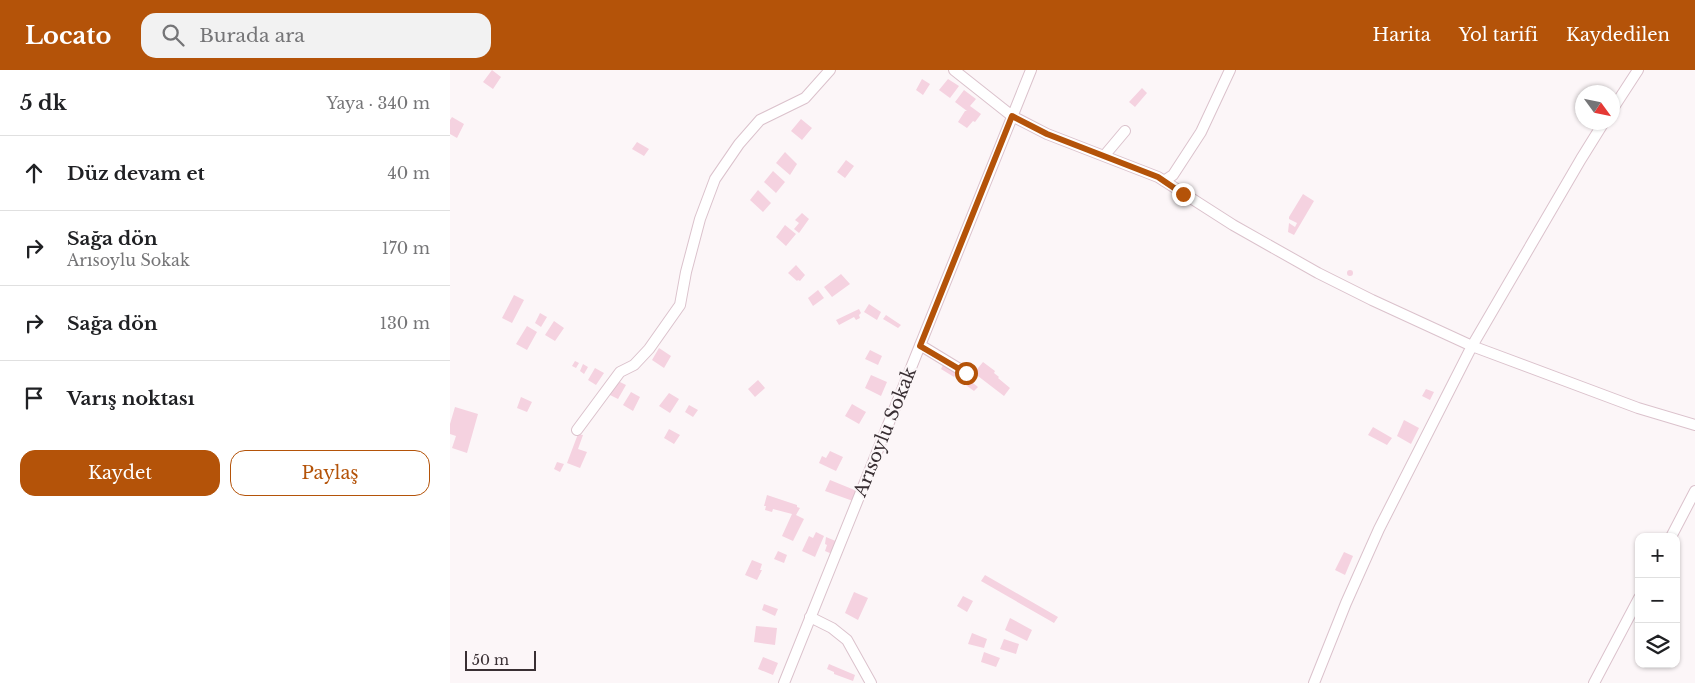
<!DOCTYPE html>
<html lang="tr">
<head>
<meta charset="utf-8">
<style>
	:root { --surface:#fff; --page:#f2f2f2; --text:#202124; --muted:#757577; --line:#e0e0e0; --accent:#b45309 }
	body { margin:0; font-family:"Libre Baskerville",serif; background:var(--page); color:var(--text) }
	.controls { position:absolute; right:15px; bottom:15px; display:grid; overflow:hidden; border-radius:10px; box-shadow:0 1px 4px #0004 }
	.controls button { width:45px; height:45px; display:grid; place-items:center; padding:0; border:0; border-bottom:1px solid var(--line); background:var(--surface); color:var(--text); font:25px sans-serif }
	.compass { position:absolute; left:1125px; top:15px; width:45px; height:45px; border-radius:50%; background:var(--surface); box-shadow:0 1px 4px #0004; rotate:123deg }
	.scale { position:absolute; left:15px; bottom:12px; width:71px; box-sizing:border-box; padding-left:5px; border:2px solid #392f33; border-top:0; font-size:14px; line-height:18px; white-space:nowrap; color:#392f33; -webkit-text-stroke:4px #fcf6f8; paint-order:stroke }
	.stop { position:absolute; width:15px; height:15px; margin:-11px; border:4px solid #b45309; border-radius:50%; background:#fff }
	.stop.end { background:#b45309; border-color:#fff; box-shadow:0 1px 5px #0008 }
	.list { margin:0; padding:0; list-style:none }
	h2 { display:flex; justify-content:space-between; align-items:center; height:65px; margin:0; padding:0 20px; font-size:21px }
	h2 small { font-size:16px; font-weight:400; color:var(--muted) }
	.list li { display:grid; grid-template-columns:32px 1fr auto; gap:15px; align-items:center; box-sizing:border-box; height:75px; padding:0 20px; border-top:1px solid var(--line) }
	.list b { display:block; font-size:19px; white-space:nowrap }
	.list p { margin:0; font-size:16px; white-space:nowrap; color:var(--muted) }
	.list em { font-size:16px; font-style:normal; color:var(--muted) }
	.actions { display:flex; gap:10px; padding:15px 20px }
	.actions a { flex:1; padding:11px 0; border:1px solid var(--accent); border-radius:15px; text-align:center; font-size:18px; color:var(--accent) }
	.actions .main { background:var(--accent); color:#fff }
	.icon { flex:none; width:28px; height:28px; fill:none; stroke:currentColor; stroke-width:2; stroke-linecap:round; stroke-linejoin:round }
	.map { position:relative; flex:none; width:1245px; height:613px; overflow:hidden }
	header { display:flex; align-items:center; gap:30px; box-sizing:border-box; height:70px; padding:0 25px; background:var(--accent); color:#fff }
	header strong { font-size:24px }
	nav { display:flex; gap:28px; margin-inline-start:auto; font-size:18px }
	.search { width:350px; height:45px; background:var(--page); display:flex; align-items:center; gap:12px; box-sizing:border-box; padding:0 18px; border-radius:15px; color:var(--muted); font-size:19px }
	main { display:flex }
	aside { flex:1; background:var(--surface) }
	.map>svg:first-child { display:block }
	.building { fill:#f5d2e0 }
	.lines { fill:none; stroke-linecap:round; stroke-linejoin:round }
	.street-casing { stroke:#dbc2cc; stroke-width:12 }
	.street { stroke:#fff; stroke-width:10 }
	.route { stroke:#b45309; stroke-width:6 }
	.labels { text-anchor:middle; stroke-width:4; stroke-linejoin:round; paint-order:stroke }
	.street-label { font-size:18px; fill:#392f33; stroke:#fcf6f8 }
</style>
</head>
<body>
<header>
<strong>Locato</strong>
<div class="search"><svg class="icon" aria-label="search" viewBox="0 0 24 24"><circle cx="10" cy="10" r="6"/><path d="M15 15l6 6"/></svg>Burada ara</div>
<nav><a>Harita</a><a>Yol tarifi</a><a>Kaydedilen</a></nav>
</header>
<main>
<aside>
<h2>5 dk<small>Yaya · 340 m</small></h2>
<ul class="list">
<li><svg class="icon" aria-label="ahead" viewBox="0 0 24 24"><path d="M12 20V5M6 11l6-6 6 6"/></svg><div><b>Düz devam et</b></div><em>40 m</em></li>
<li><svg class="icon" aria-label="right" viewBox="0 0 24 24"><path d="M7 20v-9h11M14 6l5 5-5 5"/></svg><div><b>Sağa dön</b><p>Arısoylu Sokak</p></div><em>170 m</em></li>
<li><svg class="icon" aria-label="right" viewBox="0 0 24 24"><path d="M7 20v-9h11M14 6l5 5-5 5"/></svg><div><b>Sağa dön</b></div><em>130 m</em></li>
<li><svg class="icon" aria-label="arrive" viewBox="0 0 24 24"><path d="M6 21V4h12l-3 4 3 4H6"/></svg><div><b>Varış noktası</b></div></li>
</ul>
<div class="actions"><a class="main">Kaydet</a><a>Paylaş</a></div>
</aside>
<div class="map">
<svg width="1245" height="613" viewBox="0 0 1245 613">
	<rect width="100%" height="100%" fill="#fcf6f8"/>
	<!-- building -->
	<path class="building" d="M42,0l9,7 -8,12 -10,-7z
		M472,9l8,5 -7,11 -7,-5z
		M498,9l11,7 -9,12 -11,-8z
		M692,18l5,5 -12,14 -6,-5z
		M514,20l12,9 -6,7 11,8 -6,8 -2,-1 -6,7 -9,-6 7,-11h2l-12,-9z
		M2,47l12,7 -7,14 -7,-4v-14z
		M351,49l11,9 -10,12 -11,-9z
		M187,72l12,7 -5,7 -12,-7z
		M335,82l12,12 -7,11 -14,-12z
		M396,90l8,6 -9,12 -8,-6z
		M323,101l12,11 -9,11 -12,-11z
		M308,120l13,13 -8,9 -13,-12z
		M853,124l11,7 -20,34 -6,-3 1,-9 6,4 2,-4 -8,-4v-2z
		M352,143l7,6 -10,14 -5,-4 5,-6 -4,-3z
		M335,155l11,9 -10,12 -10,-9z
		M346,195l9,10 -5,6 -2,-1 -1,1 -9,-8z
		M897 203a3 3 0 1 1 6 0a3 3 0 1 1-6 0Z
		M391,204l9,10 -18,13 -8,-10z
		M368,220l6,8 -11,8 -5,-8z
		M64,225l10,5 -12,23 -10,-5z
		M419,234l12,8 -4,8 -13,-8z
		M409,239l2,4 -2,2 1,3 -4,2 -2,-3 -15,8 -3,-5z
		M90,243l7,4 -6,10 -6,-4z
		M436,245l15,10 -3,3 -15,-9z
		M104,251l10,7 -9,13 -10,-6z
		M77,256l10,6 -10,18 -11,-6z
		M209,278l12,8 -7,12 -12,-8z
		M420,280l12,6 -4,9 -13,-6z
		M125,291l4,2 -3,5 -4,-2z
		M495,291l12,11 -3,5 -13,-8z
		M533,292l12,9 -1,2 5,4 -1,1 12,10 -6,8 -30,-23z
		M133,294l5,3 -4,7 -4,-3z
		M145,298l9,5 -8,12 -8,-5z
		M421,305l16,7 -6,14 -16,-8z
		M513,305l15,12 -4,4 -15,-11z
		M166,310l10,5 -8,14 -10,-5z
		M308,310l7,8 -10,9 -7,-8z
		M976,319l8,3 -4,8 -8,-4z
		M181,322l9,5 -7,14 -10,-6z
		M219,323l10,6 -9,14 -11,-7z
		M71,327l11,5 -5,10 -10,-4z
		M402,334l14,8 -7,12 -14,-8z
		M239,335l9,5 -5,7 -8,-5z
		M5,337l23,7 -11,39 -15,-5 4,-12 -6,-2v-10z
		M954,350l15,8 -8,16 -14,-8z
		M923,357l19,11 -5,7 -19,-10z
		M219,359l11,6 -6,9 -10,-6z
		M128,364l5,1 -5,14 9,3 -7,16 -13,-5z
		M380,381l13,6 -7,14 -17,-8 3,-7 4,2z
		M107,392l7,2 -4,8 -6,-3z
		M380,410l27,11 -4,10 -28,-10z
		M317,425l30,10v2l3,1 -4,7 8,4 -11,22 -11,-5 10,-22 -19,-5 -1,3 -7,-2 1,-4h-2z
		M366,462l8,4 -9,21 -13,-6 7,-15 4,2z
		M376,467l12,5 -6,12 -7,-3 2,-6 -2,-1z
		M328,481l9,4 -3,8 -10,-4z
		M894,482l9,4 -8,19 -10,-5z
		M302,490l10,4 -2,6h2l-5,10 -12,-5z
		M535,505l73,42 -4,6 -73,-42z
		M404,522l14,6 -10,22 -13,-7z
		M513,526l10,5 -6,11 -10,-6z
		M314,534l14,5 -3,7 -13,-6z
		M560,548l22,12 -5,11 -22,-11z
		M306,556l21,2 -2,17 -21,-3z
		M522,563l15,6 -3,9 -16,-4z
		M554,569l15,5 -3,10 -16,-5z
		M534,582l16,6 -4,9 -15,-5z
		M313,587l15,6 -5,12 -15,-6z
		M379,594l26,11 -2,6 -19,-7v-2l-7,-3z"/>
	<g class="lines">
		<defs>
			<path id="street" d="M504,0l58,46 35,18 111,43 75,48 85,48 54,27 100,46 166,62 57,17
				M1162,40l26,-40
				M654,86l21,-25
				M714,111l9,-6 28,-43 29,-62
				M470,275l46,28
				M127,360l43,-58 14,-7 15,-16 31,-44 6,-33 14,-53 15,-40 24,-35 21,-24 45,-22 25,-28
				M1221,467l24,-46
				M360,547l22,11 15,12 24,43
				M334,613l247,-613
				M864,613l32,-80 33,-74 93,-183 109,-187 23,-37
				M1144,613l45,-85"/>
		</defs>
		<!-- street casing -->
		<use href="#street" class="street-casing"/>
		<!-- street -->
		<use href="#street" class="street"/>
	</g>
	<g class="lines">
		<!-- route -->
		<path class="route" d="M516,303l-46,-27 92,-230 35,18 111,43 25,17"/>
	</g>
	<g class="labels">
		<!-- street labels -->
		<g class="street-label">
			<text transform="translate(435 362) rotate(-68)" y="6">Arısoylu Sokak</text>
		</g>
	</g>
</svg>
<div class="controls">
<button>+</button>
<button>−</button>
<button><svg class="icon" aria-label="layers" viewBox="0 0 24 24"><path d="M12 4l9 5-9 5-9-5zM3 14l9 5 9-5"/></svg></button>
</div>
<svg class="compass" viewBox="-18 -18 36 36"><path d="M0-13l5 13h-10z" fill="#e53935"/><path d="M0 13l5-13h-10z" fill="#757577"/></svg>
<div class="scale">50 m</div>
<div class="stop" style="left:516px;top:303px"></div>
<div class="stop end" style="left:733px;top:124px"></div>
</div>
</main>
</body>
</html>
